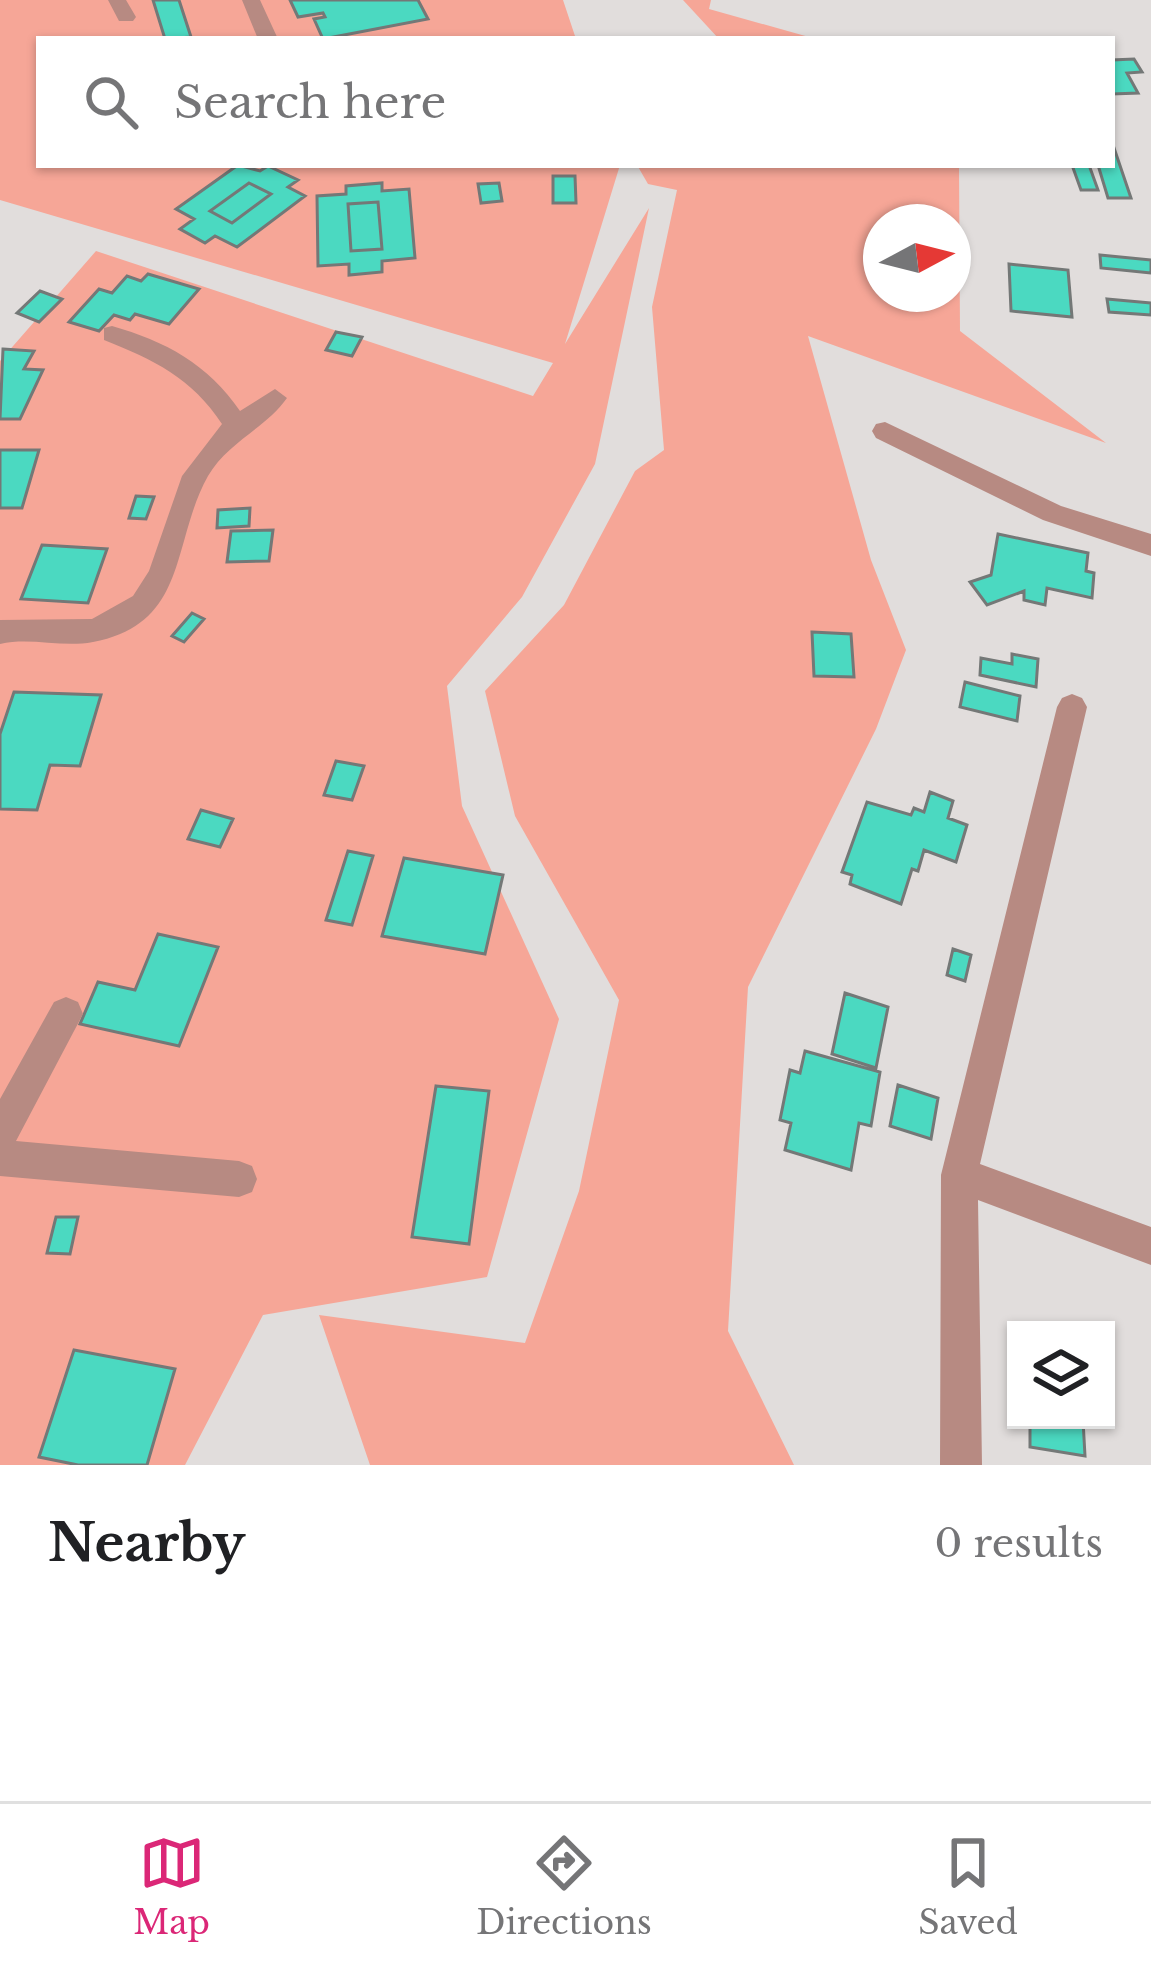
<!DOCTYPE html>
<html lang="en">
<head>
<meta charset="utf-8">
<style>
	:root { --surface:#fff; --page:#f2f2f2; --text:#202124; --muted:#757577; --line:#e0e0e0; --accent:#db2777 }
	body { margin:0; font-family:"Libre Baskerville",serif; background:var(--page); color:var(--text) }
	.controls { position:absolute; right:36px; bottom:36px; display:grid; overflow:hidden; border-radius:0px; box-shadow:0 3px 9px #0004 }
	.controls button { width:108px; height:108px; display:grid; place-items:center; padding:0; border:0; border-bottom:3px solid var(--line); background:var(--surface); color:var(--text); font:60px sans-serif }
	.compass { position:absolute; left:863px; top:204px; width:108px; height:108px; border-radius:50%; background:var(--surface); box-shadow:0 3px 9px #0004; rotate:83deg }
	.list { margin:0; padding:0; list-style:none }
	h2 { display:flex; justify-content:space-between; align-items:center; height:156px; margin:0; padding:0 48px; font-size:51px }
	h2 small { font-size:39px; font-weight:400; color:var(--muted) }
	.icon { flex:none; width:66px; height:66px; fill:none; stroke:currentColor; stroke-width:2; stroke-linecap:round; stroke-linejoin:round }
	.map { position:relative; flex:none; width:1151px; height:1465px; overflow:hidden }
	.search { position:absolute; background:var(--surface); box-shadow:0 3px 9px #0004; left:36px; right:36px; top:36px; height:132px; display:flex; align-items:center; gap:30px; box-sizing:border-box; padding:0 42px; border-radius:0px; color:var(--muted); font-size:45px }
	.sheet { height:336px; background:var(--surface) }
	nav { display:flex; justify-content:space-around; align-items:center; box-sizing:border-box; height:168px; border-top:3px solid var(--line); background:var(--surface); font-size:33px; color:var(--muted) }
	nav a { display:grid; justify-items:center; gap:6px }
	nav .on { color:var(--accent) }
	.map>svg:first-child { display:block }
	.green { fill:#f6a697; fill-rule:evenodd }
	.building { fill:#4bd9c1; stroke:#747877; stroke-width:3; fill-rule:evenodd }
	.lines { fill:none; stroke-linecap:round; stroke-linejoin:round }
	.minor { fill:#b78a82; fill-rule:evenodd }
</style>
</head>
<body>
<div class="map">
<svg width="1151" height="1465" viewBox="0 0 1151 1465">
	<rect width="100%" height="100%" fill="#e1dddc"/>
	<!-- green -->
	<path class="green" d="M0,0h563l13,39h-537v126h581l-55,179 84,-136 -54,256 -73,133 -75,89 15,120 97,213 -72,258 -224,38 -78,150h-185v-1104l96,-110 437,145 20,-33 -553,-163z
		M683,0h28l-2,9 107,30h-97z
		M637,165h322l1,166 146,112 -298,-107 63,224 35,90 -30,79 -128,258 -20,344 66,134h-424l-51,-150 206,28 54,-152 40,-191 -104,-184 -30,-125 79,-86 71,-134 29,-21 -12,-143 25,-117 -29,-6zM881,222h72v72h-72z"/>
	<!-- building -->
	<path class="building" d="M153,0h26l12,37 -26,2z
		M290,0h128l10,19 -105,20 -9,-20 11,-2 -2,-4 -25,4z
		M1134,59l8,13 -15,1 11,20 -26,1v-34z
		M1112,142l19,56h-23l-10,-33h14z
		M238,165l22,6 8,-5 30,14 -10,7 17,9 -68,51 -22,-11 -10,7 -25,-14 14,-10 -18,-10zM249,183l22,11 -39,29 -22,-12z
		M1072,165h17l9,25h-17z
		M553,176h22l1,27h-23z
		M249,183l22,11 -39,29 -22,-12z
		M382,183v8l27,-2 6,69 -33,3v11l-33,3v-11l-31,2 -1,-70 29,-2v-8zM378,202l4,47 -31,2 -3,-47z
		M499,183l3,18 -21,2 -3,-19z
		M378,202l4,47 -31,2 -3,-47z
		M1100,255l51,5v13l-50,-5z
		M1009,264l59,6 4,47 -61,-6z
		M148,274l51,15 -30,35 -34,-10 -5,6 -16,-5 -15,16 -30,-9 30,-33 13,4 15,-17 14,5z
		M40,291l22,8 -23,23 -22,-9z
		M1107,299l44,4v12l-42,-3z
		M336,332l26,5 -10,19 -26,-6z
		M3,349l31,2 -10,18 19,1 -23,49h-20z
		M0,450h39l-17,58h-22z
		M136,496l18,1 -8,22 -17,-1z
		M250,508l-1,18 -32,2 1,-18z
		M273,530l-4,31 -42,1 4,-31z
		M998,534l90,19 -2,18 8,2 -2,25 -45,-10 -2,17 -21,-5v-9l-37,14 -17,-23 21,-7z
		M42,545l65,4 -19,54 -67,-4z
		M192,613l12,6 -20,23 -12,-6z
		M812,632l39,2 3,43 -40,-1z
		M1012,654l26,5 -2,28 -56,-12 1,-17 31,6z
		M965,682l55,14 -3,25 -57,-14z
		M14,692l87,3 -21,71 -30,-1 -13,45 -37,-1v-75z
		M336,761l28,5 -12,34 -28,-5z
		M930,792l23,9 -5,17 19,7 -11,37 -32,-12 -6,21 -6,-2 -11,35 -51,-20 2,-9 -10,-3 25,-70 44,13 3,-7 10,4z
		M201,810l32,9 -13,28 -32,-8z
		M348,851l25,5 -21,69 -26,-5z
		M404,858l99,17 -18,79 -103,-18z
		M158,934l60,13 -39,99 -99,-22 18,-42 37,8z
		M953,949l18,6 -6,26 -18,-6z
		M845,993l43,14 -12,61 -44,-14z
		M805,1051l75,21 -9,54 -12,-3 -8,47 -66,-20 6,-27 -11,-3 10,-50 10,3z
		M898,1085l40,13 -7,41 -41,-13z
		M436,1086l53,5 -20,153 -57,-7z
		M56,1217h22l-8,37 -23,-1z
		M74,1350l101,19 -28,96h-69l-39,-8z
		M1030,1420h53l2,36 -55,-9z"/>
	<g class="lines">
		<!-- minor -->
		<path class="minor" d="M108,0h18l10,17 -3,4h-14z
			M242,0h18l18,39h-20z
			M112,326c53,15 96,38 128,85l35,-22 12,9c-21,30 -59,44 -79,78 -37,66 -19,148 -115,166 -31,6 -62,-5 -93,2v-24l92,-1 41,-23 16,-25 33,-95 40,-52c-30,-46 -68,-64 -118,-84v-12z
			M885,422l176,84 90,28v22l-108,-36 -167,-82 -4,-7 4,-7z
			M1072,694l10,4 5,9 -107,457 171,63v38l-173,-65 4,265h-42l1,-290 116,-468 5,-9z
			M66,997l12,5 5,12 -67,127 223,20 13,5 5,13 -5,13 -13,5 -239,-21v-77l54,-97z"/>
	</g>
</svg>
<div class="controls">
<button><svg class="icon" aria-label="layers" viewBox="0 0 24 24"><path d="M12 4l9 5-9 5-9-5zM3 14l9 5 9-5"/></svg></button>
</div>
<svg class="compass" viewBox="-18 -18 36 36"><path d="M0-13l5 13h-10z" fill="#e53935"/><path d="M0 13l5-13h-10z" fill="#757577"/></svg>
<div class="search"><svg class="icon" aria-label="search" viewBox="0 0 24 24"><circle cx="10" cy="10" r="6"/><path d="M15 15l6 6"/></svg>Search here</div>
</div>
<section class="sheet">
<h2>Nearby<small>0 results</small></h2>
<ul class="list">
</ul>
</section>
<nav>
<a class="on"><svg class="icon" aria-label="map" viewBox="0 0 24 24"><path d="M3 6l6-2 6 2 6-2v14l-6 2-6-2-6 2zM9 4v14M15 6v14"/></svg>Map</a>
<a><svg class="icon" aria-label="directions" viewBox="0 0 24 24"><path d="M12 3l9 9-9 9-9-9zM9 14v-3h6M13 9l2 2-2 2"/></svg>Directions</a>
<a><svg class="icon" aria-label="saved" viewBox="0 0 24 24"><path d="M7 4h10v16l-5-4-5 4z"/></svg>Saved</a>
</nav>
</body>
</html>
